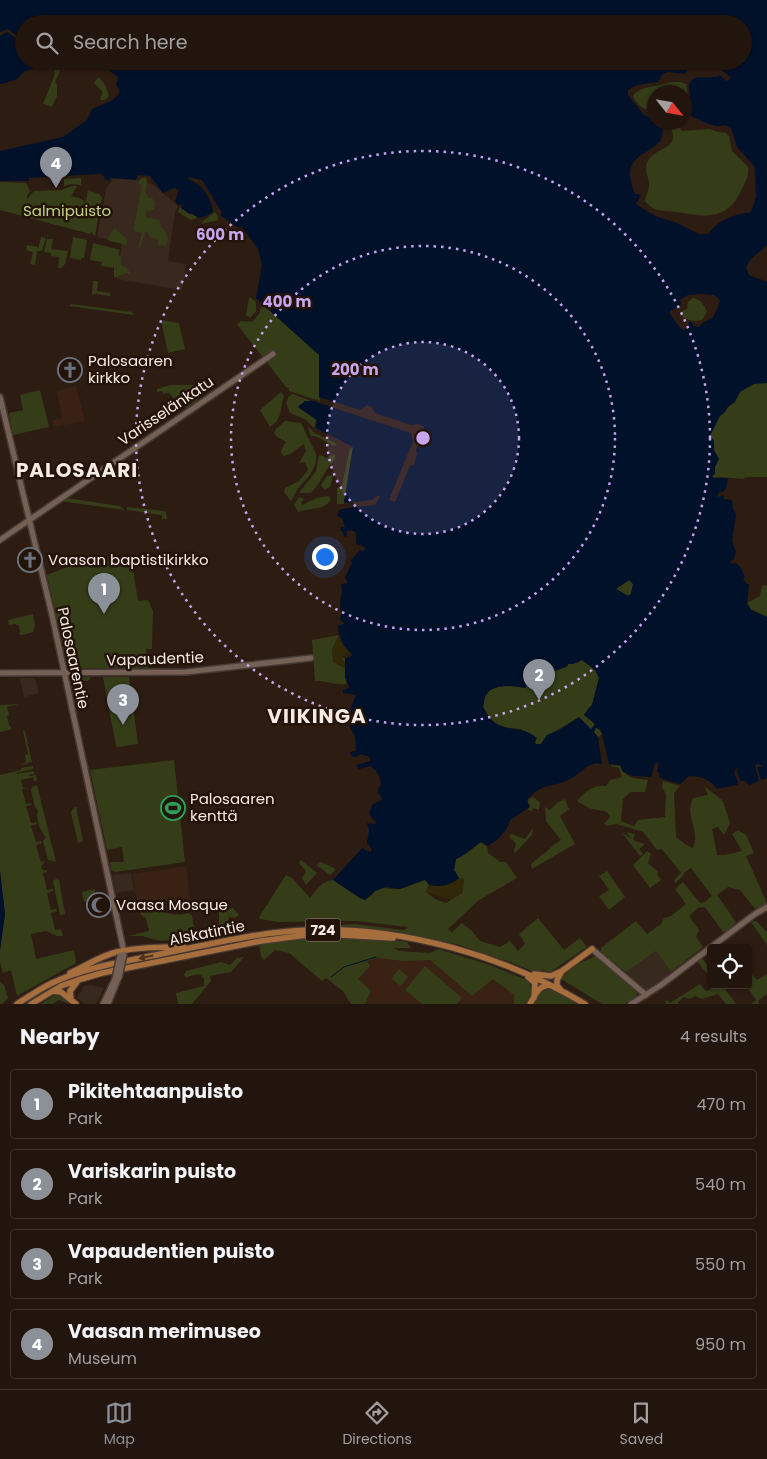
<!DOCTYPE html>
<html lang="en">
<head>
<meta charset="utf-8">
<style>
	:root { --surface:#22150e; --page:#2e221c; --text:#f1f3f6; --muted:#a29f9e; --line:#3f342e; --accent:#8c9099 }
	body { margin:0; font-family:Poppins,sans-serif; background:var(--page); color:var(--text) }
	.controls { position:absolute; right:15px; bottom:15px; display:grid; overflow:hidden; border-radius:5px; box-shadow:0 1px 4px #0004 }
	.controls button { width:45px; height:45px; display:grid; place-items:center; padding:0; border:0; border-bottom:1px solid var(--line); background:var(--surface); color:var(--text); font:25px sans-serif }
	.compass { position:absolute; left:647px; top:85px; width:45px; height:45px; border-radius:50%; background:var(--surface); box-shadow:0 1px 4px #0004; rotate:121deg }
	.you { position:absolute; left:324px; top:556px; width:18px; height:18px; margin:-12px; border:4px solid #fff; border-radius:50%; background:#1a73e8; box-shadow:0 0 0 8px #1a73e833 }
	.badge { display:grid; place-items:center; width:32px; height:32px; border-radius:50%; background:var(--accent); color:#fff; font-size:16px; font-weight:700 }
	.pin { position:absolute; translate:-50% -41px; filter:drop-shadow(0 1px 2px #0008) }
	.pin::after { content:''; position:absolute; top:26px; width:18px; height:15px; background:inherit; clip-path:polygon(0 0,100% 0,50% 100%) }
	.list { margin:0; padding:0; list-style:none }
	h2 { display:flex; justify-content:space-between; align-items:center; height:65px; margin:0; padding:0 20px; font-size:21px }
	h2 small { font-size:16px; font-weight:400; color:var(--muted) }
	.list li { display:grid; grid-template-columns:32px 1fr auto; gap:15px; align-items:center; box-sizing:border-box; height:70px; margin:0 10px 10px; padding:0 10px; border:1px solid var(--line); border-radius:5px }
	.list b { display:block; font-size:19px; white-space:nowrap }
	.list p { margin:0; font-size:16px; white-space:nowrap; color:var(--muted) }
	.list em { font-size:16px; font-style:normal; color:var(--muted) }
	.icon { flex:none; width:28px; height:28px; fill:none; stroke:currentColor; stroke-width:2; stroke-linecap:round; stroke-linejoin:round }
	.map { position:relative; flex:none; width:767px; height:1004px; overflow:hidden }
	.search { position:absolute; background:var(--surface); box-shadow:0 1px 4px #0004; left:15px; right:15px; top:15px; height:55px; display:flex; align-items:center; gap:12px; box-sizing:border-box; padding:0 18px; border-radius:28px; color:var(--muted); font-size:19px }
	.sheet { height:385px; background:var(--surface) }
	nav { display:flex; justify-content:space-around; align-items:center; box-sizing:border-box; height:70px; border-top:1px solid var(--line); background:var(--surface); font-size:14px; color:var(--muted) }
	nav a { display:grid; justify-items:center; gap:2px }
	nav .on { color:var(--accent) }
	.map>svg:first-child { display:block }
	.commercial { fill:#37291d }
	.industrial { fill:#38281e }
	.built { fill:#392214 }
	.green { fill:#343d18 }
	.sand { fill:#302806 }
	.water { fill:#001129; fill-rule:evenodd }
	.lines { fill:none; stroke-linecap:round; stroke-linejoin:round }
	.stream { stroke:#001129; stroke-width:1 }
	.secondary-casing { stroke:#463833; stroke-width:8 }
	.primary-casing { stroke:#463833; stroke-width:8 }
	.secondary { stroke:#746054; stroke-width:5 }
	.primary { stroke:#a56e3c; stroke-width:5.5 }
	.secondary-bridge-casing { stroke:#463833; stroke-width:8; stroke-linecap:butt }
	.secondary-bridge { stroke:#746054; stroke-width:5 }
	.oneway { fill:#50331b }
	.ring { fill:none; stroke:#c7a6ef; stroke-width:2.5; stroke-dasharray:2.5 5 }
	.labels { text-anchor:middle; stroke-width:5; stroke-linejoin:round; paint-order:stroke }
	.shield { fill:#231309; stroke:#b7aaa2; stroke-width:1 }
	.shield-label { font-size:14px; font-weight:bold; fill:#f6eae4 }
	.park-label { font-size:15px; fill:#c0d387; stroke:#231309 }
	.poi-label { font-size:15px; fill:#f6eae4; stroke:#231309; text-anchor:start }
	.street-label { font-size:15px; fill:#f6eae4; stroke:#231309 }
	.district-label { font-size:20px; font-weight:bold; letter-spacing:1px; fill:#f6eae4; stroke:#231309 }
	.centre { fill:#c7a6ef; stroke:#231309; stroke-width:2.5 }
	.ring-label { font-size:15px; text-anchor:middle; font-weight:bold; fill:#c7a6ef; stroke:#231309; stroke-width:5; stroke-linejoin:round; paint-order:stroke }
</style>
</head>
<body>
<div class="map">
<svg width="767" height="1004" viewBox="0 0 767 1004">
	<rect width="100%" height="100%" fill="#2d1c12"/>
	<!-- commercial -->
	<path class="commercial" d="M20,678h15l4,15 -15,4z
		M131,873l3,17 -18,3 -4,-18z
		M656,951l15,21 -24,21 -21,-21z
		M91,985l13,3 -8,16h-11l-8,-6 7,-12z"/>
	<!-- industrial -->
	<path class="industrial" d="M113,179h18l21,5 26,22 -3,6 -7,49 18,3 -4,26 -65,-11 5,-36 -25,-6 9,-48z"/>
	<!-- built -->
	<path class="built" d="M76,386l9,35 -31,6 -2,-7 10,-2 -5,-27z
		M186,866l5,40 -51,8 -8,-40z
		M377,958l26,3 27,-1 42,36 21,-17 21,16v9h-149l6,-13 -23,-23z"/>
	<!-- green -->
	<path class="green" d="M55,61h9l-9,21 2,3v11l-5,11 -9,-3 12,-30 -1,-5h-4v-3z
		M98,77c9,8 7,8 11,19l-4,4h-4l-1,-2 3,-6 -9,-9z
		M670,82h11l5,2 2,11 -3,7 -1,-10h-30v21c-10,-5 -15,-5 -21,-17 5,-10 26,-9 37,-14z
		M668,123h9l5,8 28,-2 8,3 8,1 3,3 3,15 16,16c1,9 -2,14 -6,22 -15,32 -35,28 -66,23 -13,-2 -22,1 -31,-11 1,-7 5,-12 4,-19 -1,-7 -5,-11 -2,-19 7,-18 38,-12 21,-40z
		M146,177l1,5 -2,11 3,2v3h4l3,4 -1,7 -5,2 -2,-2 -2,6 3,3 11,2 2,4 -1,2c6,4 10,13 6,20l-8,-1v-6l-7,-1 -5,-7 -6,17h-2l4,-15 -8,-2v-3l8,-43 -4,-1 2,-5z
		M81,178v7l-10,-1 -7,2v-7z
		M0,182l26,1 4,8 -3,5v3l7,-8 27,-1 11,-4h5l-6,10 8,2 7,4 2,-12 11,4 3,3 -7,39 -4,-4 -1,2 -90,-24z
		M180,207l7,6 9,3 1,2 -6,2 -13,-8z
		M215,212l3,4v4l-16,4 1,-3z
		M114,228l12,10 1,3 -1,4 -19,-5z
		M41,237l5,1 -4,13h-5l-2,14 -5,-1 3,-12 -7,-2 1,-5 11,2v3z
		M73,237l14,3 -3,18h-3v2l-11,-2z
		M47,239h6l-2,10 17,2 -3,13 -4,4h-3l1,-11 -8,-1v-3l-7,-1z
		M93,243l27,7 -2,4 3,3v8l5,2 5,7 -5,-1 -12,5v-12l-1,2 -12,-2 1,-4 -12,-2z
		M93,281h5l-1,10 13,2v3l-13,-2v-1l-5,2z
		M249,298h2l5,4v9l-6,7 -4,-3z
		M693,298c8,1 11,7 14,14l-5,8c-7,2 -17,0 -21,-5v-3l6,-3 1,-7z
		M71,304l61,8 2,3 -65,-9z
		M262,304l57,51 1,46 -31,-10v-3l-3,-1 -49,-63 4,-3 11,1 7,-8z
		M161,320l18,3 6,26 -17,4z
		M767,375v102h-22l-1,2 -24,-2 -9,1 -10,-50 15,-22z
		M170,385h24l4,15 -12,8 -7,-11 -4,3 -6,-7 -6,1v-3l-6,1v-3z
		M40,390l9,37 -36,8 -4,-22 14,-3 -3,-15z
		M281,392l3,4c-5,14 0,21 -14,31l-10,-17z
		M293,394l18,7h-6l-7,6 18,13 -2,8 -9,-9 -15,-6 -4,-10 3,-7z
		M285,421l16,2 15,31v8l-6,13 -12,13 -7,13 -7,-9 1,-4 14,-7 9,-11 -3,-8 -6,1 7,-12 -2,-7 -14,10 -6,2 -3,-3 1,-5 4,-6 -9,-5 -3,-4 2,-4z
		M308,427l7,6 22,11 -3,2 -19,-10h-4z
		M350,448h3l-9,56h-7v-16l5,-2z
		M333,454l2,1v4c-10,10 -14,24 -24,34h-12l17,-22 3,-15 2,-1 5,3z
		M331,475l2,1 -3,11 -5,2 -3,-2 -1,-2 6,-9z
		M329,496l2,4c-6,10 -22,8 -33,12l-4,-7 5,-8 5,2 -3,4 1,2 15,-7z
		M66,498l54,8 4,4 -64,-9z
		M127,507l37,4 2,2 1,6h-5v-4l-35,-5z
		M121,557l7,1 5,11 5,32 10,-1 5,11 -1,36v2h-6l2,19h-73l-8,-4 -20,-89 36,-14z
		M629,580l4,4 -2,10 -3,2 -12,-7z
		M762,585l5,1v31l-16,-8 -4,-6 13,-7z
		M33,614l2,11 -2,7 -10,3 -5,-1 2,-1 -1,-7 -4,-2 -6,1 -1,-5z
		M339,635l-7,15 13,9 1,25c-11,1 -19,-3 -31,-3l-3,-41z
		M583,660l12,10 4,8 -7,27 -4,4 5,13 9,12 -4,3 -19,-20c-10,7 -34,18 -38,27h-5l-15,-15c-21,-2 -27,-3 -38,-22 1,-4 1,-9 3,-12 7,-12 28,-9 39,-7l2,-3 7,-1c11,-14 18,-12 33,-17v-3h6z
		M91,677l-3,4h-12l-2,4 3,13 -2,5 -5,-21 3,-4z
		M103,677h26l9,67 -20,3 -2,-1z
		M19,704l-12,3 2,8 -2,1 2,9 3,4 -12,3v-27z
		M23,731h2l7,31 -12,3 6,-3 -1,-7 3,-1z
		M174,760l11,102 -70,10 -4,-2 -1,-8h14l-2,-15 -15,3 -17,-80z
		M612,765l8,1c5,12 16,13 28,14l-3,12h-15l-7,7 -2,22 13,5 4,-6 27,-3 1,-23 -4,-7 1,-6 17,5 -6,7 2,44 10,8 7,3c8,-19 -9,-30 0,-50l15,-3 -4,-9 19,15 7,22 -6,12 -6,-8 -6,2 5,26h8l17,-4 -10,-17 6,-4 8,5 8,18 -8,3 21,47 -11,7 -16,-20 -12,-3 -11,8 19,27 -7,8 -6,2 -18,-25 -7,1 -9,8 10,14 -3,7 7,10 -32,25 -15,-21 -30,21 -25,-20v-4l35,-27 11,13 14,-10 3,-6 7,-2 15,-12 -11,-15 8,-7 17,21 5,-1 7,-6 -21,-28 -7,5 -1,3 -8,7 -1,-3 7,-7 -19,-24 -5,1 -14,-18 -27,-8 -9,2 -3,-2 6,-7 -3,-5 -18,-4 -12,-7c7,-9 17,-17 29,-15l4,-6 12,-3 -3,-9 -8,-2z
		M33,766v3l-17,4 1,1 16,-3 2,3 -6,1v1l7,-1 1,6h-3l-1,-4 -12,3 2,8h5l-6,1 4,15 5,-1 1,2 -6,1 5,17 5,-1 1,2 -6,2 5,16 5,-1 1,2 -6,2 5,17 4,-1 -4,6 2,3h4v2l-4,1 4,17 6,-1v2l-6,2 4,17 5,-1 1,2 -6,2 4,17 6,-1 2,7h-6l-11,-5 -15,3 5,25 38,-9 2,13 -59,33 -6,-26 -8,3 -3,-11v-12l5,-36 -5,-43v-96l21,-5v-2z
		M37,785l19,77 -8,-2 -5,-19 3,-4c-6,-6 -11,-19 -8,-27l-3,-3 -4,-17 1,-3z
		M533,797l7,5 -1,8 -6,-2 -1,3 -4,-1v-10z
		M565,799l4,10 -9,7 15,28 -43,25 -1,-5c10,-8 20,-17 30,-24l-15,-19 -1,-14 5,3 7,-7z
		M75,807h1l7,34 -5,2 -7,-31z
		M533,828l-1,7 -17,18 -1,-3 2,-6 -7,-8 2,-2 14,5z
		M626,832l9,2 -2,6 12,4 -6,5 4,5 -3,2 -18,-23 10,6z
		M481,842l6,4 1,7 12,9h6l11,16 -38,22 -31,29 4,3 10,-9 10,8 8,10 20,6 10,-6 8,10 7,-7 -6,-10 19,-16 26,32 16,-12 7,9 -37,25 -8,-2 -2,4 -35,-14 -8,-1 -37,-14 -62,-13 -71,-6 27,-2 50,6 4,-3 -52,-6 -77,1 -19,-3 -1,-2 27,-42 6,3 18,20c7,-9 11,-16 23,-18l27,18 10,-1c12,-15 14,-6 28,-8 10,-1 18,-8 27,-9l4,5 -3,7 9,7 11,4 16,-10 2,-14 -5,-1 -5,-8 2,-11c10,-4 16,-11 25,-17z
		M647,851l4,3 -3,9 10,9 -1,2 4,6 -11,8 -17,-23z
		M301,860l16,13 -11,12 -4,-7 4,-7 -7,-8z
		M321,862l15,7 -6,6 -14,-10z
		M607,871l18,26 -16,13 -10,-14 10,-6 -10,-14z
		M56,879l3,1v-1l6,35 -5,1 -7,-34z
		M95,889v4l3,4 -14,5 -2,-10z
		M233,908l6,7 -4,3 -6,-1 -2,11 7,3h-23l-6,-6 14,-1v-14z
		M142,912c7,2 15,-1 21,0 8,2 17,4 25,1l4,2 2,15 -3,1 5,1v7l-35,2 -19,-5h-14l21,-5 -3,-13 -6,-4z
		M756,921l11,11v13l-16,-23z
		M371,938l36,4 4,6h-18l7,3 30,2 8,-4 52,16 39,16c4,9 1,15 -3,23h-12v-9l-21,-16 -21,17 -42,-36 -27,1 -26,-3 -10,3 3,5 -11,12h-1l13,13 -6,13h-14l-8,-13 -17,-13 -4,3 -33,-28 -14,-3 -11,10 -3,-4 -2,-12 38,-5z
		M595,956l43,35 -2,6 -11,7h-23l-41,-25c7,-11 23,-18 34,-23z
		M244,957l-13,15 -21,4 1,5 -19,23h-14l-2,-11 28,-7v-8l-5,-4 -13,3 -2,-2 2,-4 35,-9 9,3 7,-7z
		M702,958l9,12v9l-14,-18z
		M425,966l37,32 -5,6h-35l-17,-14z
		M399,969l9,8 -7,9 -10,-7z
		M748,970l9,10 10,-6v20l-9,7 1,3h-8l5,-4 -10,-15h2l2,-4 -2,-3z
		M0,982l4,3 4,13 -6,6h-2z
		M700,984l6,7 7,-2 1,-4h8l14,19h-10l-8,-10 -16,5 -7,-3 -5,3 -6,-2 -6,5v2h-13v-1l2,-3 3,3z
		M547,989h4l27,15h-44l6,-10z
		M55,995c7,1 11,4 14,9l-10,-4 -6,4h-12z"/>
	<!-- sand -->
	<path class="sand" d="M339,635l4,11 7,7 -5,2 -3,4 3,3 1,7 -13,-7 -1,-12z
		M459,878l5,1 -1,12 -12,9 -25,-8 3,-7 26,-3z"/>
	<!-- water -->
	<path class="water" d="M0,0h767v245l-16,14 -5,8 3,8 18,7v101l-13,1 -14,8 -5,10 -7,5 -4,6 -4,3 -10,20 4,5v9l5,9 -4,8v7l-3,2 2,2h14l-2,10 -3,4h-4l-2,5 7,-2v4l8,1 1,9 3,5 -4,27 4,11 -2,7 -4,3v1h6l5,5 4,9 -2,3 6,5 -2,18 4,7 16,7v161l-6,2 -4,-13 6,-1 -4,-2 -4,1 4,16 -10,4 -4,-4h-4l-4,-9 1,-5 -4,5 4,10 -1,3 -20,4c-7,-10 -16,-13 -28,-13l-9,8 -20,-6 -1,-5 -2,-2 2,-9 -4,2 -4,13 -18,-1 -10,-4 -3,-7 -11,-1 -7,-30 -2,-5 -4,-1 -2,4 4,5 4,27c-13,-4 -20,9 -30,14 -17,10 -31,4 -45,22l3,7 -20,13c-1,9 -14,23 -23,26l-6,-4c-9,6 -15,13 -25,17l-2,11 5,8c-10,8 -18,9 -30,7l-4,-5 -25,9 -14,-2 -11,4 -10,9 -5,-2 -27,-18 29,-32 8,4 2,-2 -5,-8 2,-11 -2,-8 8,1 1,-3 -3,-1 -4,-7 4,-9 9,-4 -1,-4 -3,-2v-5l3,-4c-1,-9 -3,-14 -11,-19l-11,3 -3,-4 15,-4 -2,-4 -8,-3 -5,3h-4l-2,-5 6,-1 -1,-15 -6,-11 5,-1 -3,-5 3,-1 -4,-8 6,-15 -13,-2v-3l6,-2 -4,-11v-18l8,-4c-10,-9 -14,-16 -15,-30l7,-1 -5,-4 2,-8c-5,-9 2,-18 -1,-28l7,-1 -3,-6 7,-14 -1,-3 9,-10 4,1 1,-4 -9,-3v-12l-6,-2 -3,1 -1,6 -2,-1 -1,-4 -3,-2 1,-3h4l-3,-9 -5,-2 2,-6 9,-2 27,-3 5,-8 -2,-2 -6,5 -25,3 -3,-1 9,-55 -37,-19 1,-8 -19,-13 7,-6h8l98,32 2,8 -24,59 6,2 15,-36 4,-1 3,-11 -1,-4 5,-13 4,-4 -1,-7 -6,-2 -7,1 -36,-12 -3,-6 -5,-2 -7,5 -41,-13v-42l-63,-57 6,-33 -4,-16 -16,-22h-5l-17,-12 2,-2 -20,-33 -13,-3 -1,2c4,2 8,4 11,6 7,6 14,19 14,27l-7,4 -8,2 -6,-5 -2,1 -9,-6 2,-3h-5l-3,-4 4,-11 -5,-2 -11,5 -13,-17 -12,-1 -2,5 -25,-2 -2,3 -5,-2 1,-2 -4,-3h-3l-69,4v3h-29v-30l63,-14 24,-17 5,-11c10,-5 19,-6 27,-15v-5l-3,-4 2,-8 -22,-16h647v-37h-719v37h25l-11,7 -13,3 -8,8 -15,5h-2v-48l7,-4 11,8 2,-2 -12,-9 -8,3zM700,63l9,4 8,-1 13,11 -1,3 -3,1 -6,-6c-9,5 -20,0 -27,4 -7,5 -3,11 -3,18 0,5 -6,9 -4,15 2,4 26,14 31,14 3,1 6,-1 8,-1l6,3 6,19 18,20 1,30 -5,15c-17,3 -32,7 -43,22h-9l-22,-11 -22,-7 -19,-12 5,-8 -2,-2h-4c-2,-6 -5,-13 -5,-19 0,-28 41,-22 31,-51l-7,-2v-3l-10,-4 -16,-20v-5c9,-6 19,-7 30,-8 2,-2 2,-5 4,-7 5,-7 16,1 24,-2 3,-7 6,-9 14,-10zM699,294l15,1 6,5c0,3 -6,17 -8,18 -6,4 -8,2 -13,9l-5,-1 -2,-4h-3l-2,7 -5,1 -12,-16v-3l10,-5 1,-3 -2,-3 9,-5zM629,580l4,4 -2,10 -3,2 -12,-7zM582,660l13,10 4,8 -7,27 -4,4 -4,6 11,9 -4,5 -12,-12 -18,12 -14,6 -6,9h-5l-1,-2 2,-4c-15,-13 -29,-6 -42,-15 -5,-4 -9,-10 -12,-16 1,-3 1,-9 3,-12 7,-12 28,-10 39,-7l2,-3 3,2 10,-10 8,-6h7l13,-5v-2h5z
		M0,871l5,43 -5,36z"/>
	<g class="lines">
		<!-- stream -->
		<path class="stream" d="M331,977l13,-10 32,-10"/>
		<defs>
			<path id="secondary" d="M0,397l52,218 72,337
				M0,540l273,-186
				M0,673l186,-1 125,-14
				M592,949l54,46
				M103,1004l12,-25
				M108,1004l10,-25
				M631,1004l30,-19 94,-71 12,-7"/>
			<path id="primary" d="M70,973c16,-7 30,-17 47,-21 21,-5 45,-5 67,-5
				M534,974l17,2 11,-5 30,-22
				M528,977l7,6 -1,15
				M560,989l-3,-3v-6l5,-9
				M53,991l8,1 15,12
				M71,1000l-1,-9 7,-9
				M17,1004c11,-7 21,-14 33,-20 36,-18 80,-23 120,-32 45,-9 91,-20 138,-22 95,-4 196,26 277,74
				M31,1004l30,-18 17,-6 24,-7 159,-32 46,-6h34l52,3
				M530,1004c5,-9 9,-19 20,-19"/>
		</defs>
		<!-- secondary casing -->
		<use href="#secondary" class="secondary-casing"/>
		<!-- primary casing -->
		<use href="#primary" class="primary-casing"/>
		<!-- secondary -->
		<use href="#secondary" class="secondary"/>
		<!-- primary -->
		<use href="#primary" class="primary"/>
		<defs>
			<path id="secondary-bridge" d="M119,978l5,-24
				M115,979l5,-24"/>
		</defs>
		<!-- secondary-bridge casing -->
		<use href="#secondary-bridge" class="secondary-bridge-casing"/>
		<!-- secondary-bridge -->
		<use href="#secondary-bridge" class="secondary-bridge"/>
	</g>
	<!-- one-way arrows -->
	<defs><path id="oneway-solid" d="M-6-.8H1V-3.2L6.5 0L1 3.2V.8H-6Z" transform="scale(1.25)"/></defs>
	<use class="oneway" href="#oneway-solid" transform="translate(146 957) rotate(168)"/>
	<!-- distance rings -->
	<circle cx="423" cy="438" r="96" fill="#c7a6ef" fill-opacity=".12"/>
	<g class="ring">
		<circle cx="423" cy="438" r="96"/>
		<circle cx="423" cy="438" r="192"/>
		<circle cx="423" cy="438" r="287"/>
	</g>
	<!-- icons -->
	<defs>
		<symbol id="church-ring" viewBox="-11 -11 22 22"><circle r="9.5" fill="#231309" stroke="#6b7280" stroke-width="1.5"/><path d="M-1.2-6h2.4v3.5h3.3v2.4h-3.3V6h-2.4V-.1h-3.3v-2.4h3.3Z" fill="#6b7280"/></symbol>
		<symbol id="stadium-ring" viewBox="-11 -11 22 22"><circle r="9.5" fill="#231309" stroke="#2e9e5b" stroke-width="1.5"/><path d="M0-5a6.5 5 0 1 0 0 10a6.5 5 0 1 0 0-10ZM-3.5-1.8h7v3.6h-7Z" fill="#2e9e5b"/></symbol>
		<symbol id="mosque-ring" viewBox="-11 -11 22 22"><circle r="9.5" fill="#231309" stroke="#6b7280" stroke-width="1.5"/><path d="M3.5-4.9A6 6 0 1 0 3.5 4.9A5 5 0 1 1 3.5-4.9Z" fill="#6b7280"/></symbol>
	</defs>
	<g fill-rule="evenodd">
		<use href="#church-ring" x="56" y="356" width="28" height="28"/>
		<use href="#church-ring" x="16" y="546" width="28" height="28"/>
		<use href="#stadium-ring" x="159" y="794" width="28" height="28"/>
		<use href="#mosque-ring" x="85" y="891" width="28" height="28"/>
	</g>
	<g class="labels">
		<!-- shield labels -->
		<rect class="shield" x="305.5" y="918.5" width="35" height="23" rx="4"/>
		<g class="shield-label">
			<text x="323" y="935">724</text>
		</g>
		<!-- park labels -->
		<g class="park-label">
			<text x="67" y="216">Salmipuisto</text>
		</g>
		<!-- poi labels -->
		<g class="poi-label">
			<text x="88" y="366">Palosaaren<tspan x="88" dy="17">kirkko</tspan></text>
			<text x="48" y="565">Vaasan baptistikirkko</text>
			<text x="190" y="804">Palosaaren<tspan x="190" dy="17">kenttä</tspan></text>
			<text x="116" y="910">Vaasa Mosque</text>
		</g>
		<!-- street labels -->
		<g class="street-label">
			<text transform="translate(166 411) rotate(-34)" y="5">Varisselänkatu</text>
			<text transform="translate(73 658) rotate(78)" y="5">Palosaarentie</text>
			<text transform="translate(155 659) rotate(-2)" y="5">Vapaudentie</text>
			<text transform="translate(207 933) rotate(-11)" y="5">Alskatintie</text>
		</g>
		<!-- district labels -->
		<g class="district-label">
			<text x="77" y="477">PALOSAARI</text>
			<text x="317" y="723">VIIKINGA</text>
		</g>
	</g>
	<circle cx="423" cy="438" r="8" class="centre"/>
	<g class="ring-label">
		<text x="220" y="240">600 m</text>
		<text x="287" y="307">400 m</text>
		<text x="355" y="375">200 m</text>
	</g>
</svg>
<div class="controls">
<button><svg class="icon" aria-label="locate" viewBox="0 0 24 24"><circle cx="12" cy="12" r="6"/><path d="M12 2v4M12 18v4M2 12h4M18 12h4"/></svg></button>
</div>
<svg class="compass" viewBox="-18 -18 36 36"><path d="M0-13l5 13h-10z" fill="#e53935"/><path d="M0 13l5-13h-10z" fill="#a29f9e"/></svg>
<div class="you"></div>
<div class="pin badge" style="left:104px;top:614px">1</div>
<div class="pin badge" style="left:539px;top:700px">2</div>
<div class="pin badge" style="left:123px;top:725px">3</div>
<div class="pin badge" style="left:56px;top:188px">4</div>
<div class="search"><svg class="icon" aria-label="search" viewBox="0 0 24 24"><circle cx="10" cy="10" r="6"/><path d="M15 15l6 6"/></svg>Search here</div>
</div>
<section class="sheet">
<h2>Nearby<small>4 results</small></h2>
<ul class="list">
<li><span class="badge">1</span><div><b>Pikitehtaanpuisto</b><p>Park</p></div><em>470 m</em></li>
<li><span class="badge">2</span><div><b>Variskarin puisto</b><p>Park</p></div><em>540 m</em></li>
<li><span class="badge">3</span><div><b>Vapaudentien puisto</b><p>Park</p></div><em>550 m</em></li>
<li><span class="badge">4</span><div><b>Vaasan merimuseo</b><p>Museum</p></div><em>950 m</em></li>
</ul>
</section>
<nav>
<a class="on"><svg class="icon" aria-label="map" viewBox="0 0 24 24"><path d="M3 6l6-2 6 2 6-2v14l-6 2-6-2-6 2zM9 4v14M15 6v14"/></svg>Map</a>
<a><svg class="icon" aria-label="directions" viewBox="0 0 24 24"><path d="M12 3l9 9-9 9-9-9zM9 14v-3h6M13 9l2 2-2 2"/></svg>Directions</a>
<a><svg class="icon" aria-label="saved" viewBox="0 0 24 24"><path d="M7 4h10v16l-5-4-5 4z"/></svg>Saved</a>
</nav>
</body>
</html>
